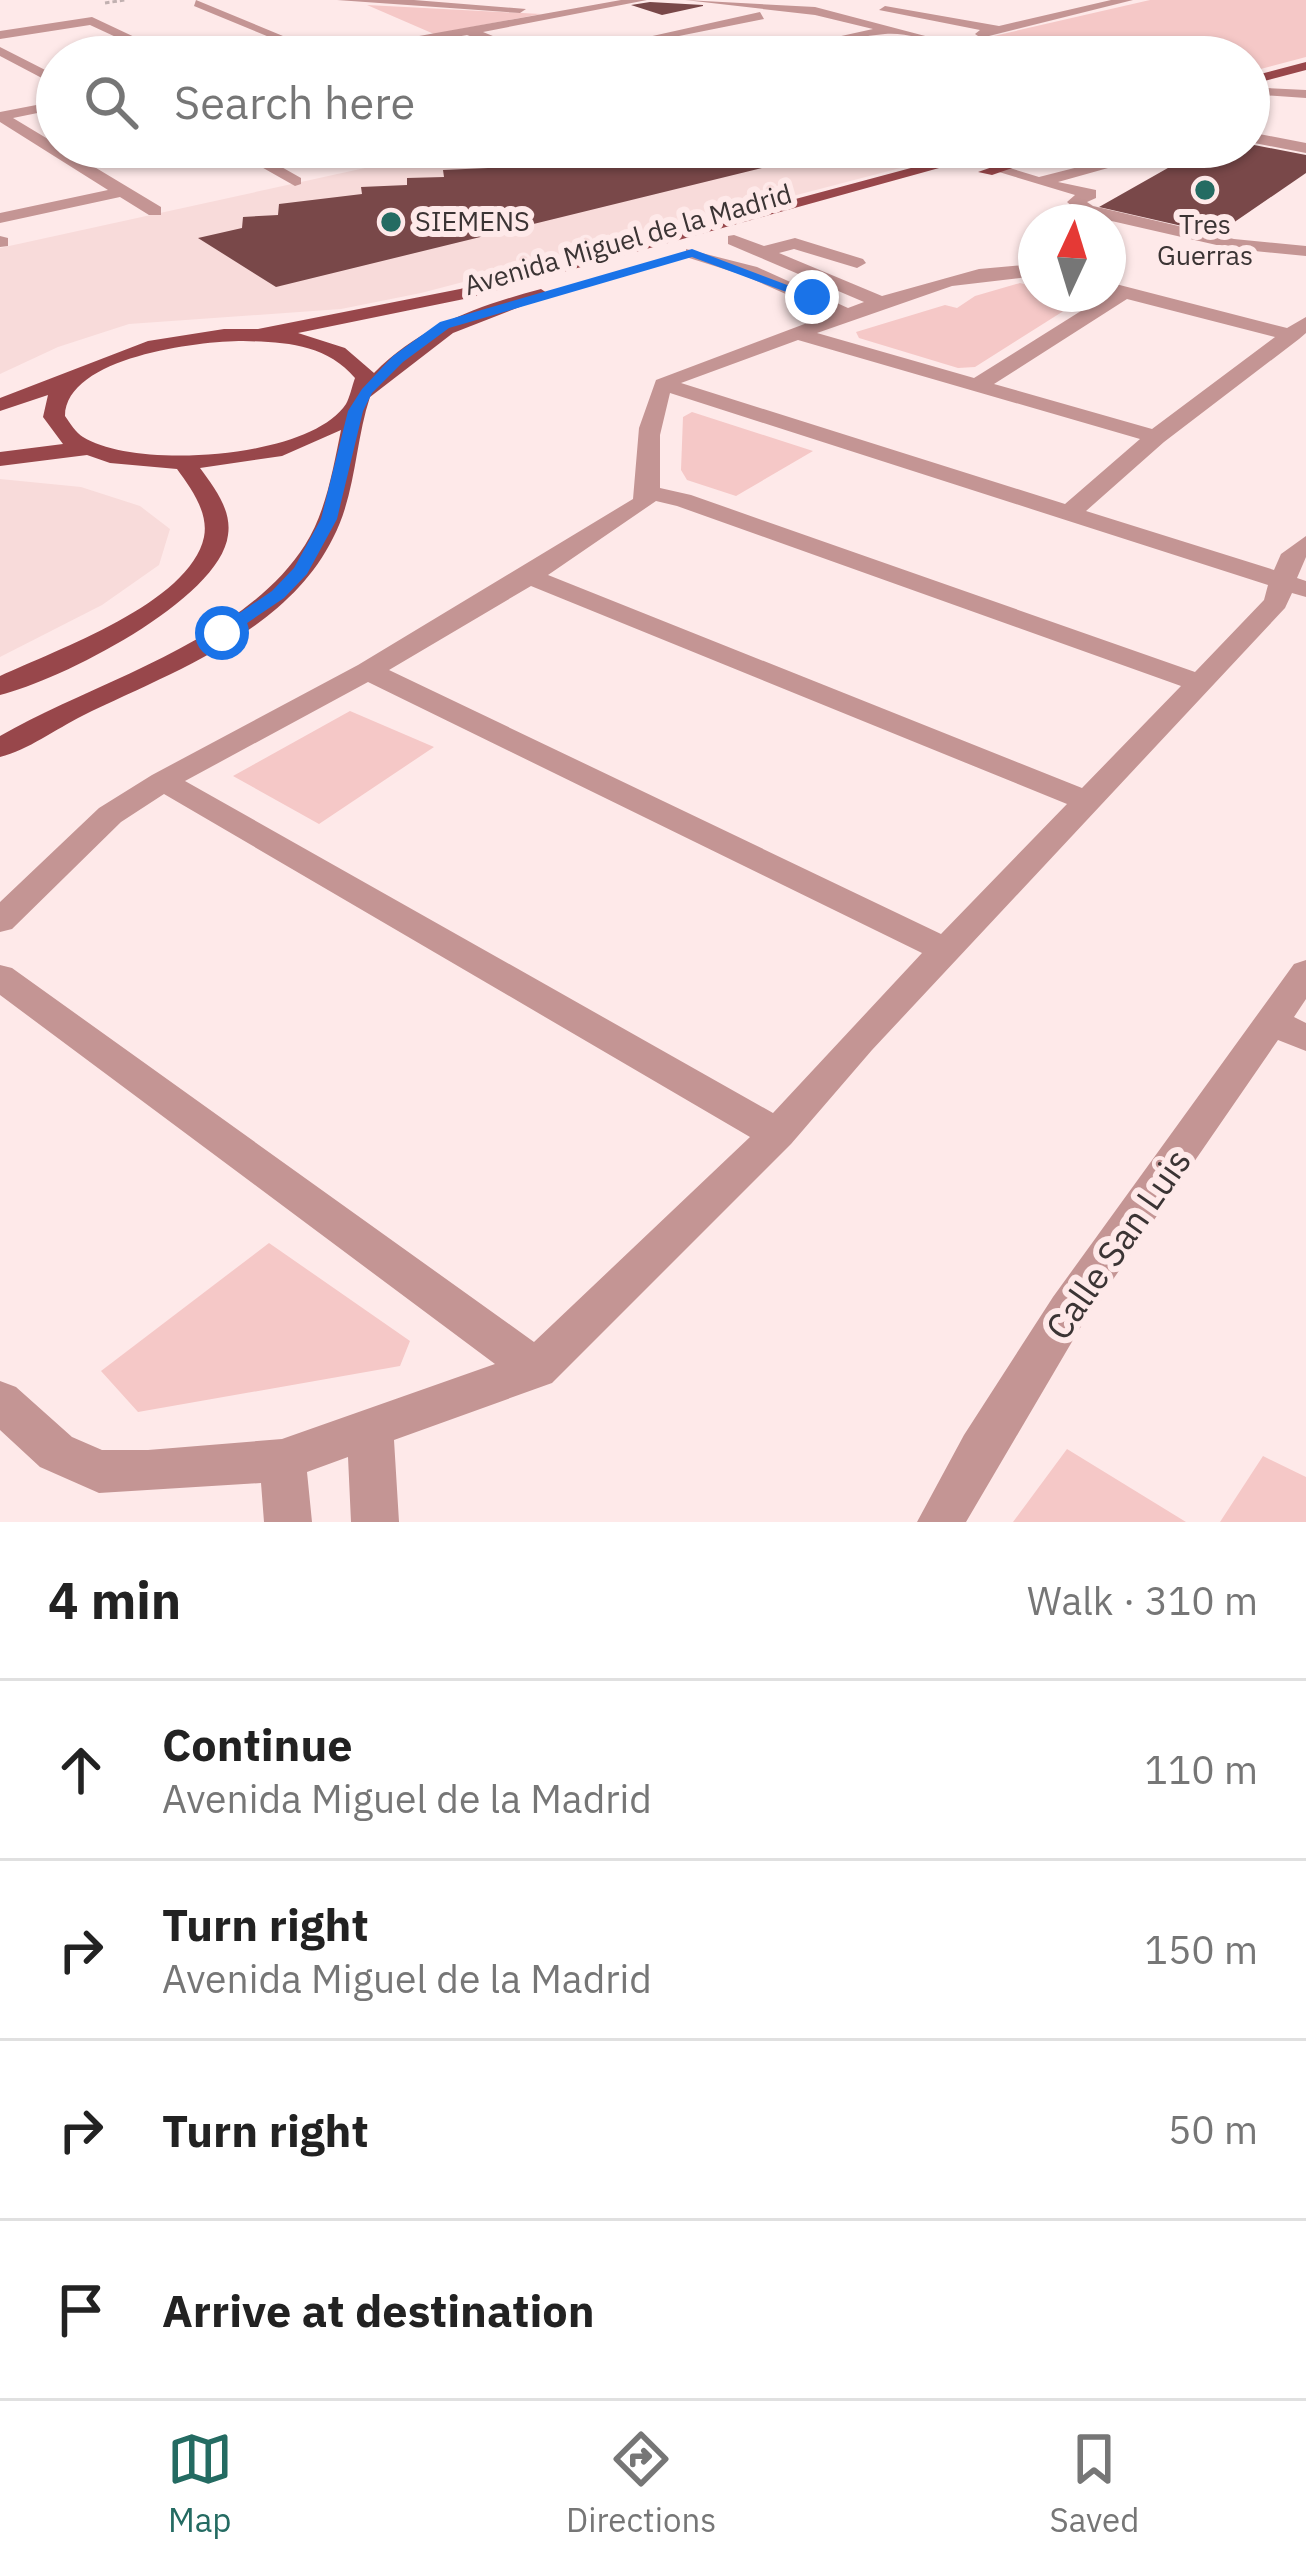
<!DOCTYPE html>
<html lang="en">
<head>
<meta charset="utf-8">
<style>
	:root { --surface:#fff; --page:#f2f2f2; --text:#222; --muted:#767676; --line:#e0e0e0; --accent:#246b62 }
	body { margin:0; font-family:"IBM Plex Sans",sans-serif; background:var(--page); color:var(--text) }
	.compass { position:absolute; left:1018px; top:204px; width:108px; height:108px; border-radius:50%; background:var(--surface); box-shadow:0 3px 9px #0004; rotate:4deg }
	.stop { position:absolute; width:36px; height:36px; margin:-27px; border:9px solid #1a73e8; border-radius:50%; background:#fff }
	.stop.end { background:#1a73e8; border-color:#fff; box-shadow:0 3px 12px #0008 }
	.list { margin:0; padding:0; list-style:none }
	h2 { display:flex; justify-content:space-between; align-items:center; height:156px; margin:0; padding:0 48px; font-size:51px }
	h2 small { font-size:39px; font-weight:400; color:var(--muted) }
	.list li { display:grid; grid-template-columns:78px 1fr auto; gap:36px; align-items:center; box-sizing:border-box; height:180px; padding:0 48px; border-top:3px solid var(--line) }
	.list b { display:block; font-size:45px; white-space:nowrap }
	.list p { margin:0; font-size:39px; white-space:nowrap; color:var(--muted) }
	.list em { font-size:39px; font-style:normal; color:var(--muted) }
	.icon { flex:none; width:66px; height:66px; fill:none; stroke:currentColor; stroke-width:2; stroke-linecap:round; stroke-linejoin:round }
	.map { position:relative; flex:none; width:1306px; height:1522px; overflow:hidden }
	.search { position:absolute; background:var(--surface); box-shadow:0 3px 9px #0004; left:36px; right:36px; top:36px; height:132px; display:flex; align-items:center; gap:30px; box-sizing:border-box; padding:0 42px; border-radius:66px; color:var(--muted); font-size:45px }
	.sheet { height:876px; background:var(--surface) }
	nav { display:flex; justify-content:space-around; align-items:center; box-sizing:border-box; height:168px; border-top:3px solid var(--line); background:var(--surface); font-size:33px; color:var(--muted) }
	nav a { display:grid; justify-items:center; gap:6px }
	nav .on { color:var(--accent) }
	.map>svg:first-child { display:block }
	.built { fill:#f8dbda }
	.green { fill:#f5c8c7 }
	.building { fill:#794849 }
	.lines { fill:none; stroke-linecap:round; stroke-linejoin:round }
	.path { stroke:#c1b0b0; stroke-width:3; stroke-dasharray:4.5 3; stroke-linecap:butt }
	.minor { fill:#c49594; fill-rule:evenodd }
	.major { fill:#98474b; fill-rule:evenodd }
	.route { fill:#1a73e8 }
	.poi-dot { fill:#246b62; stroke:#fee9e9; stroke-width:4.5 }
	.labels { text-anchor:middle; stroke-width:12; stroke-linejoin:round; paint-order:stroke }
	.far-poi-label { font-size:27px; fill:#3b3434; stroke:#fee9e9; text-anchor:start }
	.far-street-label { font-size:27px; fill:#3b3434; stroke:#fee9e9 }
	.near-street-label { font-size:36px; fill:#3b3434; stroke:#fee9e9 }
</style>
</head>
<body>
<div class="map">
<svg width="1306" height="1522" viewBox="0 0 1306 1522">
	<rect width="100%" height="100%" fill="#fee9e9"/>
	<!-- built -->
	<path class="built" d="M461,147h520l-560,146 -80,16 -212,15 -71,23 -58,27v-126z
		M0,479l81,8 59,19 30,23 -11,36 -57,40 -102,52z"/>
	<!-- green -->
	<path class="green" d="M1150,0h156v57l-57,15v-15h-196l-68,-19z
		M367,5l174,9 -107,20z
		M1020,283l16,4v7h32l13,6 -106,67 -17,1 -99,-30 -3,-6 89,-27 12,3 18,-12z
		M692,412l121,39 -77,45 -49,-16 -6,-10 2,-53z
		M350,711l84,36 -115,77 -86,-48z
		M269,1243l141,98 -10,25 -262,46 -37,-41z
		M1067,1449l119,73h-173z
		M1263,1456l43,21v45h-86z"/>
	<!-- building -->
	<path class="building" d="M650,2l53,3v1l-41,9 -31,-10z
		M1249,144l57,11v18l-89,61 -118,-27 106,-60z
		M564,147l276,2 -564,138 -78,-49 44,-10 1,-11 35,-2 1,-11 83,-10 -1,-7 46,-2v-7l37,-1 -1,-7 45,-2 -2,-7 39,-2 -2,-6 42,-2z"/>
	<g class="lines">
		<!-- path -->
		<path class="path" d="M105,3l20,-3"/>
		<!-- minor -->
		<path class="minor" d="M196,0l128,53 297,-53h26l-164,32 61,25h-19l-58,-22 -119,22h-30l-124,-51z
			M337,0h77l112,9 -6,4z
			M685,0l130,7 190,50c-40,0 -84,-26 -120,-23 -47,4 -91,23 -139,23l127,-28 -58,-14z
			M1111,0h22l-152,38 -6,-4 5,-4 -101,-20 6,-4 114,20z
			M760,12l4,7 -105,21 40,17h-19l-41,-18z
			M92,17l85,40h-18l-69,-32 -90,14v-8z
			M978,37l62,17 2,3h-22l-47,-13z
			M0,47l57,29v10l-57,-30z
			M1266,88l40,2v8l-45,-3z
			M57,101v8l-44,9 148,89v8h-12l-29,-18 -120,26v-10l108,-23 -108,-68v-10z
			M1249,132l57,11v10l-57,-11z
			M226,147h19l21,11 53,-11h30l-71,18 23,13v6l-6,2z
			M410,147h20l2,3 -8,5z
			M1157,147h26l-125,35 38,8v8l-9,4 6,4 141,33 72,7v10l-72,-7 -153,-35 -14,-12 8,-7 -86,-26 8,-5 42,13z
			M734,235l30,11 31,-8 68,21 3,4 -9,5 -63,-19 -15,4 103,43 97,-27 57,-5v12l-84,10 -135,47 157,45 134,-84v-12l179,46 19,-11v16l-7,6 -135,103 -78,69 188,59 7,-16 25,-18v21l-9,21 9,3v16l-14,-4 -7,15 -413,442 -81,94 -239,239 -158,57 5,82h-48l-3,-65 -41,15 5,50h-48l-3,-39 -162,10 -59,-26 -40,-37v-49l16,6 56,50 30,13h46l134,-11 213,-75 -495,-369v-30l12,3 522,374 216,-205 -586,-343 -43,28 -109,107 -12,3v-30l99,-94 53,-33 206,-110 275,-166 6,-71 17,-48 175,-66 -88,-39 -57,-18v-8l71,18 91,41 16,-6 -136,-58v-8zM1127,299l148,38 -123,92 -158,-45zM798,340l342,99 -75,65 -384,-121zM670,393l598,192 -4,15 -69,72 -504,-177 -31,-7v-53zM656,501l21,5 504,180 -99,102 -534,-213zM531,586l536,218 -126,130 -552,-264zM368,682l554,271 -149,160 -588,-332z
			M0,236l8,2v8l-8,1z
			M1306,960v39l-12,18 12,6v28l-28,-11 -195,283 -117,199h-49l47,-87 89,-138 241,-333z"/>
		<!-- major -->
		<path class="major" d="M1306,62v8l-57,15v-8z
			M989,147h26l-546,151 -171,35 47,15 29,25c47,-47 104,-67 167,-84l9,6 -97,38 -83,64c-15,45 -14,97 -37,141 -47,95 -162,134 -251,178 -26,13 -54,34 -82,41v-21c96,-55 243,-94 305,-191 21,-33 28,-76 36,-115l-59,26 -82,12c14,19 32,42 28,67 -8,65 -169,146 -228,160v-19c56,-26 190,-73 204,-139 5,-25 -14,-50 -27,-68l-67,-6 -23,-8 -87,11v-14l63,-8 -20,-27 5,-22 -48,16v-13l148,-57 76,-12h34l202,-40zM243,341c42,1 83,3 112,37 -3,8 -5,19 -9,26 -36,55 -211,66 -263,33 -7,-4 -13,-14 -18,-21 1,-59 133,-75 178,-75z
			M1050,147h24l-82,28 -14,-3z"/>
	</g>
	<!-- route -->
	<path class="route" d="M692,249l127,48 -11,3 -116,-43 -243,71 -46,34 -31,31 -9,18 -26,108 -30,55 -23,24 -56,38h-12v-7l56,-38 22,-23 27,-49 27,-108 14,-22 31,-33 47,-34z"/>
	<!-- markers -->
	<g class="poi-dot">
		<circle cx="1205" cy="190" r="12"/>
		<circle cx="391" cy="222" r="12"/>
	</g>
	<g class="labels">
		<!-- far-poi labels -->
		<g class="far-poi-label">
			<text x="415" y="231">SIEMENS</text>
			<text x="1205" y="234" text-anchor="middle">Tres<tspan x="1205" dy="31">Guerras</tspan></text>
		</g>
		<!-- far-street labels -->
		<g class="far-street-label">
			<text transform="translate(628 240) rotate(-16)" y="9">Avenida Miguel de la Madrid</text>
		</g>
		<!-- near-street labels -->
		<g class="near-street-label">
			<text transform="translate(1118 1244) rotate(-55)" y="13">Calle San Luis</text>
		</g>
	</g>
</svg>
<svg class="compass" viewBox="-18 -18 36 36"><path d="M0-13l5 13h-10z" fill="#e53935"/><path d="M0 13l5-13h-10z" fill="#767676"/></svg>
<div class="stop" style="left:222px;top:633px"></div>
<div class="stop end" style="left:812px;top:297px"></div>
<div class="search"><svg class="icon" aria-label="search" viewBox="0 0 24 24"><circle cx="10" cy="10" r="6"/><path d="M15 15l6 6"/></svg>Search here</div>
</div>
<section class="sheet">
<h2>4 min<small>Walk · 310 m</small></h2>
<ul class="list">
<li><svg class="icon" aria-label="ahead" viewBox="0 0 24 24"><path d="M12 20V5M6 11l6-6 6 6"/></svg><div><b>Continue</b><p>Avenida Miguel de la Madrid</p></div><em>110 m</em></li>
<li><svg class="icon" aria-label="right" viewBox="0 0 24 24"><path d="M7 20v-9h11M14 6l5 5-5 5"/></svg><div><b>Turn right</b><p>Avenida Miguel de la Madrid</p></div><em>150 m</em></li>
<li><svg class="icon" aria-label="right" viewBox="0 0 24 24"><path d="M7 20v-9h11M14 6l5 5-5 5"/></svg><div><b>Turn right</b></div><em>50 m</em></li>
<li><svg class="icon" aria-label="arrive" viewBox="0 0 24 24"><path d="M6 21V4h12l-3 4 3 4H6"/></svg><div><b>Arrive at destination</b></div></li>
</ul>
</section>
<nav>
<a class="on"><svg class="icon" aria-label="map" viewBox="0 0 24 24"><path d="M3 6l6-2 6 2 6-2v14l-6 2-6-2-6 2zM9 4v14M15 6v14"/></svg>Map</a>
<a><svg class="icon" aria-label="directions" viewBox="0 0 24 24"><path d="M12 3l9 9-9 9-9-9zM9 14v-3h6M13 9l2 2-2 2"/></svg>Directions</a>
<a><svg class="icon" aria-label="saved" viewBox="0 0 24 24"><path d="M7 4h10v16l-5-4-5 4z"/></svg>Saved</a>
</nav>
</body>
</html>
